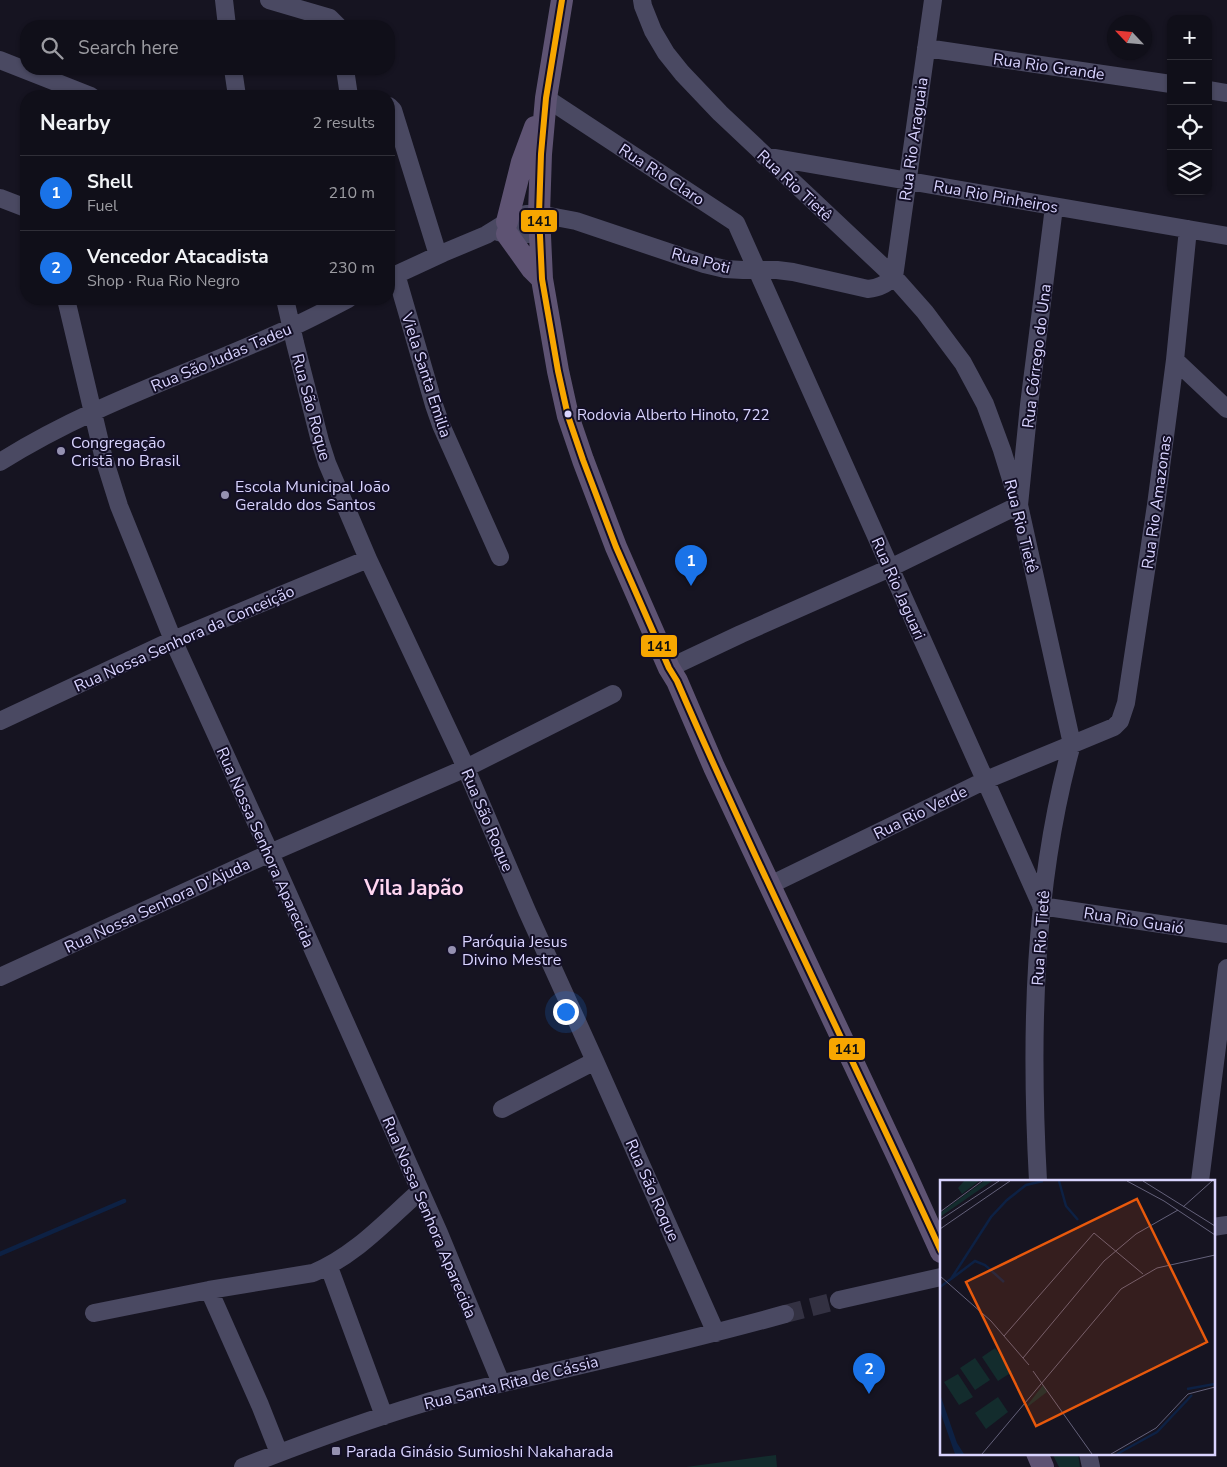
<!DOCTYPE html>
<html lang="en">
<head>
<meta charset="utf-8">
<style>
	:root { --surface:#100f19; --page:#191822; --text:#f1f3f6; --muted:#9c9ca2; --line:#302f38; --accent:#1a73e8 }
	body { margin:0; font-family:"Nunito Sans",sans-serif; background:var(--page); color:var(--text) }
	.controls { position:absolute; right:15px; top:15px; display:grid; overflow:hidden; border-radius:10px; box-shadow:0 1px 4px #0004 }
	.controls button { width:45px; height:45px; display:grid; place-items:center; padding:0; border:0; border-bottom:1px solid var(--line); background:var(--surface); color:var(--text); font:25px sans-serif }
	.compass { position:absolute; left:1107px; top:15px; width:45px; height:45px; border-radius:50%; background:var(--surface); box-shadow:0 1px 4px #0004; rotate:296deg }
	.you { position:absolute; left:565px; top:1011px; width:18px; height:18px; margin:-12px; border:4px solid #fff; border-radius:50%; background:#1a73e8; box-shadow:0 0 0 8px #1a73e833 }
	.badge { display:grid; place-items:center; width:32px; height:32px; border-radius:50%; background:var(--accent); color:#fff; font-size:16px; font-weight:700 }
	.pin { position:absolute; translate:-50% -41px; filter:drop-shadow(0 1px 2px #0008) }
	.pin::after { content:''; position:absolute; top:26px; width:18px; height:15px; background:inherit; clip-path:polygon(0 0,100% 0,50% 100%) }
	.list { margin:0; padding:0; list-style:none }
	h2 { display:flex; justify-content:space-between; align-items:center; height:65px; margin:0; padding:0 20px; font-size:21px }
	h2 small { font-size:16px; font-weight:400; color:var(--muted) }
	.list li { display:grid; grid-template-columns:32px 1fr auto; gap:15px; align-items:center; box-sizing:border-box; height:75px; padding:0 20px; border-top:1px solid var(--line) }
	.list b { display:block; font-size:19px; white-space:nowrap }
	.list p { margin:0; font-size:16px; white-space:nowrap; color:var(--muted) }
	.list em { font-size:16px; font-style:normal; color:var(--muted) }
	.icon { flex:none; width:28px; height:28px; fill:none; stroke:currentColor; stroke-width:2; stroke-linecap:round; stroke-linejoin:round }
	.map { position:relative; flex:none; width:1227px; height:1467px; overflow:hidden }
	.search { position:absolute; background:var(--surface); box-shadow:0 1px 4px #0004; left:20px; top:20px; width:375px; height:55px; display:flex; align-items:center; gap:12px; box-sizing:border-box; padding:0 18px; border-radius:20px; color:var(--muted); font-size:19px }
	.panel { position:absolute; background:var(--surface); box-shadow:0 1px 4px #0004; left:20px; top:90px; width:375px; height:215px; border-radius:20px }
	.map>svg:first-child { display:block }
	.green { fill:#132c2d }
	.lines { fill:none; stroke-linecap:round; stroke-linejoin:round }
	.stream { stroke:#0d2144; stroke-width:4.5 }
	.minor-tunnel { stroke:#333142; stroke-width:18; stroke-dasharray:18 9; stroke-linecap:butt }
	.minor { stroke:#4a4962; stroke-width:18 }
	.major { stroke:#5e5373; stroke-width:22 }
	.bus-1-casing { stroke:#130f26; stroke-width:10 }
	.bus-1 { stroke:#f7a600; stroke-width:6 }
	.bus-dot { fill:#d9d4ff; stroke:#130f26; stroke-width:2 }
	.poi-dot { fill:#9591b1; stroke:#130f26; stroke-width:2 }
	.labels { text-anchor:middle; stroke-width:4; stroke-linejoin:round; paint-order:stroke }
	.bus-label { font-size:15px; fill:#d9d4ff; stroke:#130f26; text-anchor:start }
	.street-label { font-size:16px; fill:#d9d4ff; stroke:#130f26 }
	.poi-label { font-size:16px; fill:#d9d4ff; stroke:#130f26; text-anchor:start }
	.district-label { font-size:21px; font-weight:bold; fill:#ffd6f0; stroke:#130f26 }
	.inset-river { fill:none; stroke:#0d2144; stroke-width:2.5 }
	.inset-road { fill:none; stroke:#64617a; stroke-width:1 }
	.view { fill:#e8590c; fill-opacity:0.15; stroke:#e8590c; stroke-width:2.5 }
	.inset-edge { fill:none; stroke:#d9d4ff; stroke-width:2.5 }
	.line-badge { stroke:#130f26; stroke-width:2 }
	.pale-badge-label { font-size:14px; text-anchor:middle; font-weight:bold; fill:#111 }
</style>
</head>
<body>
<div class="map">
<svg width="1227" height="1467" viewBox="0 0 1227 1467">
	<rect width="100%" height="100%" fill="#161421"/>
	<!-- green -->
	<path class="green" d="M1052,1453h26l2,14h-21z
		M776,1455l1,12h-91z"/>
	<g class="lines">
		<!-- stream -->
		<path class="stream" d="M0,1254l124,-53"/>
		<!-- minor-tunnel -->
		<path class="minor-tunnel" d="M785,1314l54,-14"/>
		<!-- minor -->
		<path class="minor" d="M224,0l3,26
			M269,0l61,18 8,8
			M642,0l1,6 10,25 13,22 16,20 38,40 174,164 31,35 38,51 22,41 17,46 17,55 53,239c-39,140 -42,292 -34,437
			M926,48l245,36
			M0,60l91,36
			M233,69l4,27
			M345,69l4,27
			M1208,90l19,3
			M546,98l190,125 305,682
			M389,106l4,4 45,145
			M764,156l463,80
			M0,198l26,10
			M498,232l9,2h33
			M396,274l38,131 7,20 59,132
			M389,278l54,-25 43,-18 21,-13 19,-8h13l37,7 128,43 21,5 18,1h34l16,2 75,17c12,-1 17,-5 26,-12l39,-277
			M66,299l37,156 16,51 54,134 97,213 169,380 62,150
			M285,299l10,44 25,98 7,22 41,96 93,198 66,154 68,150 121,272
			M1175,360l52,49
			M0,462c90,-57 194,-90 290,-134 20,-9 39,-19 58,-29
			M669,668l72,-34 149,-66 129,-63 10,-100 25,-198
			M0,721l173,-81 195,-81
			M770,885l216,-105 128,-53 6,-6 6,-18 30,-198 19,-145 13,-131
			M1041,906l186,28
			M0,977l270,-124 196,-85 147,-74
			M502,1109l93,-48
			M1200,1181l27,-213
			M1213,1227l14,-2
			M329,1267l55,149
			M209,1290l51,115 19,48
			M839,1300l102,-23
			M94,1313l115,-23 104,-17c42,-17 74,-53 107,-82
			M1088,1453l3,14
			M243,1467c59,-23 118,-45 178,-63 39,-12 79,-20 118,-29 82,-19 164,-38 246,-61"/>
		<!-- major -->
		<path class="major" d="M562,0l-16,98 -5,56 -2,60 3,65 16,92 10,45 15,44 33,87 53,121 8,13 37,86 189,401 38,84
			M507,222l15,-60 13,-35
			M507,234l25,35 10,10
			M1037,1453l6,14"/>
		<defs>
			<path id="bus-1" d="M562,0l-16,98 -5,56 -2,60 3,65 16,92 10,45 15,44 33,87 53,121 8,13c83,192 177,380 264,570"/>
		</defs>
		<!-- bus-1 casing -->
		<use href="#bus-1" class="bus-1-casing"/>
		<!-- bus-1 -->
		<use href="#bus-1" class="bus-1"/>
	</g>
	<!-- markers -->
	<circle class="bus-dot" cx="568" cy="414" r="4.5"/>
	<g class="poi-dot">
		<circle cx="61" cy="451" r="5"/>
		<circle cx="225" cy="495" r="5"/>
		<circle cx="452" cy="950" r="5"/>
		<rect x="331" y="1446" width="10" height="10" rx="2.5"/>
	</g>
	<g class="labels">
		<!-- bus labels -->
		<g class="bus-label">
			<text x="577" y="420">Rodovia Alberto Hinoto, 722</text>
		</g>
		<!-- street labels -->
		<g class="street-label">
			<text transform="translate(1049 66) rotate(8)" y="6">Rua Rio Grande</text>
			<text transform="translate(913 139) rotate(-82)" y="6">Rua Rio Araguaia</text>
			<text transform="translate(662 174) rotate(33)" y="6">Rua Rio Claro</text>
			<text transform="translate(795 185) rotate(43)" y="6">Rua Rio Tietê</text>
			<text transform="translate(996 196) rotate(10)" y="6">Rua Rio Pinheiros</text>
			<text transform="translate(701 260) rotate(15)" y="6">Rua Poti</text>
			<text transform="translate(1036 356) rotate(-83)" y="6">Rua Córrego do Una</text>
			<text transform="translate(221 357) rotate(-23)" y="6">Rua São Judas Tadeu</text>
			<text transform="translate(427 375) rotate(72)" y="6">Viela Santa Emilia</text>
			<text transform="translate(312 407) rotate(75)" y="6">Rua São Roque</text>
			<text transform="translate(1156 502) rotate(-82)" y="6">Rua Rio Amazonas</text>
			<text transform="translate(1022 526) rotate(76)" y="6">Rua Rio Tietê</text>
			<text transform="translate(899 588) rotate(66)" y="6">Rua Rio Jaguari</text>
			<text transform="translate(184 638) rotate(-24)" y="6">Rua Nossa Senhora da Conceição</text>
			<text transform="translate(920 812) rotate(-26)" y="6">Rua Rio Verde</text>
			<text transform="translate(488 820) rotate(67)" y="6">Rua São Roque</text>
			<text transform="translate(266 847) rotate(66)" y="6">Rua Nossa Senhora Aparecida</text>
			<text transform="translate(157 905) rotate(-25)" y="6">Rua Nossa Senhora D'Ajuda</text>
			<text transform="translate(1134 920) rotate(9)" y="6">Rua Rio Guaió</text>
			<text transform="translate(1040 938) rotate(-86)" y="6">Rua Rio Tietê</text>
			<text transform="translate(653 1190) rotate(66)" y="6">Rua São Roque</text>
			<text transform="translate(430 1217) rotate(67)" y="6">Rua Nossa Senhora Aparecida</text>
			<text transform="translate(511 1382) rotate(-14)" y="6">Rua Santa Rita de Cássia</text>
		</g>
		<!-- poi labels -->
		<g class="poi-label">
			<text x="71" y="448">Congregação<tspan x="71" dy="18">Cristã no Brasil</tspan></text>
			<text x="235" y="492">Escola Municipal João<tspan x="235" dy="18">Geraldo dos Santos</tspan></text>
			<text x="462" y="947">Paróquia Jesus<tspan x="462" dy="18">Divino Mestre</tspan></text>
			<text x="346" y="1457">Parada Ginásio Sumioshi Nakaharada</text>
		</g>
		<!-- district labels -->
		<g class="district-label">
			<text x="414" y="895">Vila Japão</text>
		</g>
	</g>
	<!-- overview -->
	<g transform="translate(940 1180)">
		<rect width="275" height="275" fill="#161421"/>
		<path d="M24,1h15l-17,13 -4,-6zM44,1h8l-52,36v-4zM55,168l17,24 -14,9 -16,-24zM35,178l15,22 -15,10 -15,-22zM18,194l15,23 -14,8 -15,-23zM103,205l4,7 -21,16v-1zM58,217l10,15 -22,17 -11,-16z" fill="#132c2d"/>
		<path d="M0,214l17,49 7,11h-9l-15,-43z" fill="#0d2144"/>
		<path class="inset-river" d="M119,1l7,25 12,14M11,99l24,-18 10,4 19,17M0,107l11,-8 40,-62 16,-17 19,-15 17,-4M247,209l28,-5M177,274l40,-22 35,-37"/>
		<path class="inset-road" d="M187,1l37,20 51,34M203,1l72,45M243,27l29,-26M0,32l42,-31M0,40l59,-39M0,49l70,-48M0,96l51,45 38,44M64,156l90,-103 49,41M83,178l81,-97 32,-27 42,-24M93,191l59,83M42,274l139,-165 36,-21 58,-13M171,274l45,-26 32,-34 27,-7"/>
		<path class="view" d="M197,19l70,143 -171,84 -70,-144z"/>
		<rect width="275" height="275" class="inset-edge"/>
	</g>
	<g class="line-badge">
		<rect x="520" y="209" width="38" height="24" rx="5" fill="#f7a600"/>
		<rect x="640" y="634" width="38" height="24" rx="5" fill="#f7a600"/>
		<rect x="828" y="1037" width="38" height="24" rx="5" fill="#f7a600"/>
	</g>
	<g class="pale-badge-label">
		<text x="539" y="226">141</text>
		<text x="659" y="651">141</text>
		<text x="847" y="1054">141</text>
	</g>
</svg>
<div class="controls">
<button>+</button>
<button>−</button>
<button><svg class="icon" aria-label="locate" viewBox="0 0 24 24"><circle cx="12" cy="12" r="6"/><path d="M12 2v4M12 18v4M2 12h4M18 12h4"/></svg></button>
<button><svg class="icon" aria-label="layers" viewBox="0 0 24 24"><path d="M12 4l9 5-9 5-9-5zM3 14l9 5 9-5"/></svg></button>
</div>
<svg class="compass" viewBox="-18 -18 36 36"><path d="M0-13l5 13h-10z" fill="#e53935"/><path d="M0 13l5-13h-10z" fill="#9c9ca2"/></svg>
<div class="you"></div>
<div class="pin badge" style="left:691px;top:586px">1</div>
<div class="pin badge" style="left:869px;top:1394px">2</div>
<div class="search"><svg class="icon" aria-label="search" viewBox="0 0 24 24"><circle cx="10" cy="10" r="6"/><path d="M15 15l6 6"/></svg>Search here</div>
<section class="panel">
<h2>Nearby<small>2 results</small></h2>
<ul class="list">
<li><span class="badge">1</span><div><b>Shell</b><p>Fuel</p></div><em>210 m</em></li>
<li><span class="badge">2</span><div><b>Vencedor Atacadista</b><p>Shop · Rua Rio Negro</p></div><em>230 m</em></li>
</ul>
</section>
</div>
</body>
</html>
